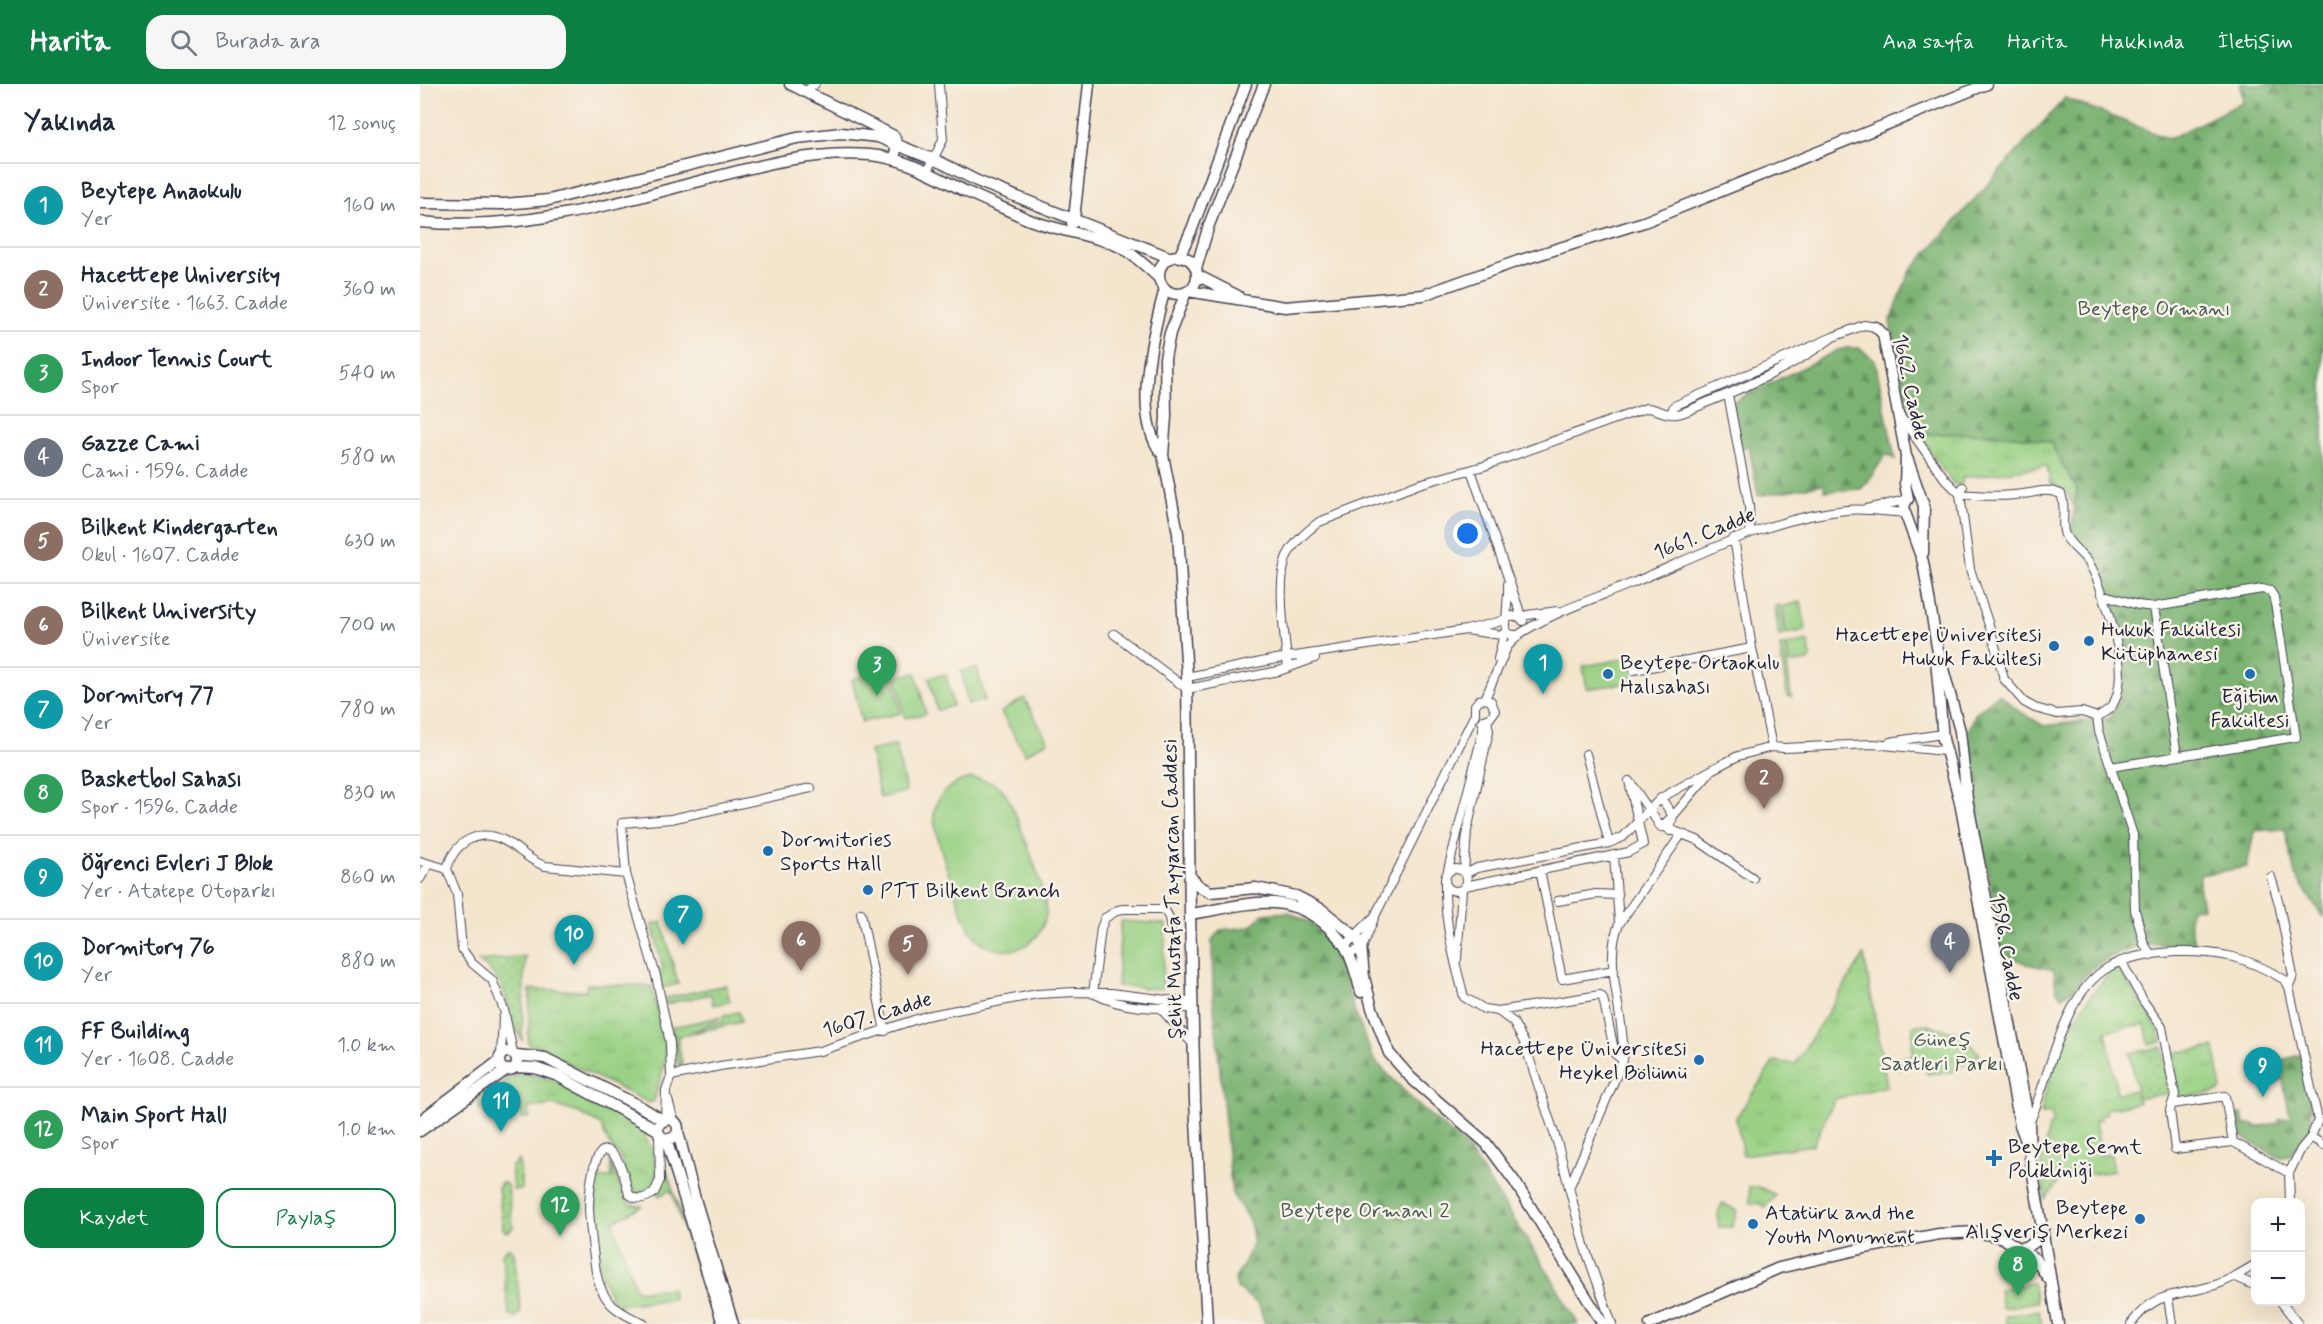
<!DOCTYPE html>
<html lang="tr">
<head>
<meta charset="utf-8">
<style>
	:root { --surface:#fff; --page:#f6f6f7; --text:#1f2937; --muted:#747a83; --line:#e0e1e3; --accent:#0b8043 }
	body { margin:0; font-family:Mynerve,sans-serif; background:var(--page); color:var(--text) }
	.controls { position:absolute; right:18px; bottom:18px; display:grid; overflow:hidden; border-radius:12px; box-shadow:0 6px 24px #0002 }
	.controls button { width:54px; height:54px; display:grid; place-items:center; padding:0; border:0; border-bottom:2px solid var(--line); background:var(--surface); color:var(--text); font:30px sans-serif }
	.you { position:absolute; left:1048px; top:450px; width:21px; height:21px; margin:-15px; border:4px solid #fff; border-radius:50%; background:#1a73e8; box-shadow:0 0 0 9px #1a73e833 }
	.badge { display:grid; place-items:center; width:39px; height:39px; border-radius:50%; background:var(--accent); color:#fff; font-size:20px; font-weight:700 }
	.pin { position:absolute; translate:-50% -50px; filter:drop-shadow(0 2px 3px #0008) }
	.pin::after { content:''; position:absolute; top:32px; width:21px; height:18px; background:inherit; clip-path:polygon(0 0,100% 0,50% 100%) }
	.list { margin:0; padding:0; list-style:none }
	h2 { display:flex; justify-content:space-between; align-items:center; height:78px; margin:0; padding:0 24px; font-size:26px }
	h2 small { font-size:20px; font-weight:400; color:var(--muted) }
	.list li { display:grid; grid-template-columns:39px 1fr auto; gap:18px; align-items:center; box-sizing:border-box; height:84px; padding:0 24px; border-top:2px solid var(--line) }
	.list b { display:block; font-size:22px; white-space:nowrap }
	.list p { margin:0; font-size:20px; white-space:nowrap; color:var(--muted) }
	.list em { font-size:20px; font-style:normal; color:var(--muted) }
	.actions { display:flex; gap:12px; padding:18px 24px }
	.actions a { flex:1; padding:14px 0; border:2px solid var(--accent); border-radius:18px; text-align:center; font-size:21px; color:var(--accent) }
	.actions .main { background:var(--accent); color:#fff }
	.icon { flex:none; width:33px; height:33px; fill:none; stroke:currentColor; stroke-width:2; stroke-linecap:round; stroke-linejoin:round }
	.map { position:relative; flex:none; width:1903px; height:1240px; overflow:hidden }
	header { display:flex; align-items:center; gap:36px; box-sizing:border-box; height:84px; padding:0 30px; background:var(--accent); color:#fff }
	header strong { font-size:28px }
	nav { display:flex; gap:33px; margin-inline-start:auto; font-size:21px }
	.search { width:420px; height:54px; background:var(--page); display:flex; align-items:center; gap:15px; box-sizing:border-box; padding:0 21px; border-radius:18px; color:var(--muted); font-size:22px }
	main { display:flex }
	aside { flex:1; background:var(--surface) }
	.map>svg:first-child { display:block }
	.grass { fill:url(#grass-tufts); stroke:#5e7a60; stroke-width:1.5 }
	.forest { fill:url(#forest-firs); stroke:#4e6a56; stroke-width:1.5 }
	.park { fill:#9ad184; stroke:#5e7a60; stroke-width:1.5 }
	.garden { fill:url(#garden-dots); stroke:#5e7a60; stroke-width:1.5 }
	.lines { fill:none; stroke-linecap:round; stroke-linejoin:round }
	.street-casing { stroke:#423f51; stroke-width:10 }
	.secondary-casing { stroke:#423f51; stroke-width:13 }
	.street { stroke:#fff; stroke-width:8 }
	.secondary { stroke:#fff; stroke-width:10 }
	.poi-dot { fill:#1f6fb2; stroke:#f7f3e8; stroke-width:2 }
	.labels { text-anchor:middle; stroke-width:5; stroke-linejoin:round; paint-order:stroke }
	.park-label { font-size:21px; fill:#465751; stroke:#f7f3e8 }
	.street-label { font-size:21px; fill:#22223b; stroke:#f7f3e8 }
	.poi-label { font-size:21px; fill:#22223b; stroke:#f7f3e8; text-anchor:start }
</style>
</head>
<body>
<header>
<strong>Harita</strong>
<div class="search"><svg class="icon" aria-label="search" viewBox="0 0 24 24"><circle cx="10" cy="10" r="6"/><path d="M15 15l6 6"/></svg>Burada ara</div>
<nav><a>Ana sayfa</a><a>Harita</a><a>Hakkında</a><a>İletişim</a></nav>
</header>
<main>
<aside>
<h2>Yakında<small>12 sonuç</small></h2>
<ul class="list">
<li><span class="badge" style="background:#0f9aa8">1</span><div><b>Beytepe Anaokulu</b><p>Yer</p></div><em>160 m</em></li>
<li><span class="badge" style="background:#8d6e63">2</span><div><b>Hacettepe University</b><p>Üniversite · 1663. Cadde</p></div><em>360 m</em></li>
<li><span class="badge" style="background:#2e9e5b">3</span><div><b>Indoor Tennis Court</b><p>Spor</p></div><em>540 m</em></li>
<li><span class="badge" style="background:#6b7280">4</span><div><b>Gazze Cami</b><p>Cami · 1596. Cadde</p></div><em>580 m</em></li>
<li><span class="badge" style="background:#8d6e63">5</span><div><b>Bilkent Kindergarten</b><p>Okul · 1607. Cadde</p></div><em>630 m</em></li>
<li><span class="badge" style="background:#8d6e63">6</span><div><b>Bilkent University</b><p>Üniversite</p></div><em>700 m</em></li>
<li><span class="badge" style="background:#0f9aa8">7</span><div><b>Dormitory 77</b><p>Yer</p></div><em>780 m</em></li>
<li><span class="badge" style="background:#2e9e5b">8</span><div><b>Basketbol Sahası</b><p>Spor · 1596. Cadde</p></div><em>830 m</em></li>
<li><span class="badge" style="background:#0f9aa8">9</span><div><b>Öğrenci Evleri J Blok</b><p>Yer · Atatepe Otoparkı</p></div><em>860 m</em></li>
<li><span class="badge" style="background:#0f9aa8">10</span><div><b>Dormitory 76</b><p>Yer</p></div><em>880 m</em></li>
<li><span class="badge" style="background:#0f9aa8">11</span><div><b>FF Building</b><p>Yer · 1608. Cadde</p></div><em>1.0 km</em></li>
<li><span class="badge" style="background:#2e9e5b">12</span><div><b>Main Sport Hall</b><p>Spor</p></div><em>1.0 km</em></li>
</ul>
<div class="actions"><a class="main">Kaydet</a><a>Paylaş</a></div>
</aside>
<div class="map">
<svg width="1903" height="1240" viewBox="0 0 1903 1240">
	<defs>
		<pattern id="grass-tufts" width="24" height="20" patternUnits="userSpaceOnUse" patternTransform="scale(1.5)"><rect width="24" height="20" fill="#9ad184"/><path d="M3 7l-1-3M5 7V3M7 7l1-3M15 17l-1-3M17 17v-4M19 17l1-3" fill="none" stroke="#84b373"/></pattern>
		<pattern id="forest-firs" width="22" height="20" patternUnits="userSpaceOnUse" patternTransform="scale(1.5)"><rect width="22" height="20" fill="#7bb372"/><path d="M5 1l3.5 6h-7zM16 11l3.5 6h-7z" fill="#64915f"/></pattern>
		<pattern id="garden-dots" width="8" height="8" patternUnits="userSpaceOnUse" patternTransform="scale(1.5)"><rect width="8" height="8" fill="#9ad184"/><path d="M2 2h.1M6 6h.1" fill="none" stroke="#84b373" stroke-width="1.8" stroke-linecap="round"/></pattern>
	</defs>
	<rect width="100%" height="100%" fill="#f7f3e8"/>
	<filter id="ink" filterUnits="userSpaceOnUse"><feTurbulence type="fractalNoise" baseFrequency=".0167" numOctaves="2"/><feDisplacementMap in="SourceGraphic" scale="12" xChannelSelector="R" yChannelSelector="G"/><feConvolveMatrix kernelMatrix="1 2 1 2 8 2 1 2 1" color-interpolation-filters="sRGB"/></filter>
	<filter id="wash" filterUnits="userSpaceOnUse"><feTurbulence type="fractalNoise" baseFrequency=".008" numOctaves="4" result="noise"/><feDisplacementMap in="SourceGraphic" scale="24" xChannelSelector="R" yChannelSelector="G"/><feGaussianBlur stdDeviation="1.35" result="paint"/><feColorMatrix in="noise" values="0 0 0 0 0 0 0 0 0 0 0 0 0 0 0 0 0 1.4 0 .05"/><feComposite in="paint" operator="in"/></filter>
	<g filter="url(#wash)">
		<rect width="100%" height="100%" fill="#f4e5cd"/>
		<!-- grass -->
		<path class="grass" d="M1544,348l65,5 21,5 27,48 -3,16 -8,-15 -16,-8 -3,-17 -84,12 -2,8 -7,-2 -18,-23 -15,-26z
			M1381,518l5,28 -20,4 -3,-28z
			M1360,521l4,30 -5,1 -4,-30z
			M1388,557l3,17 -3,3 -18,3 -3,-19z
			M1365,561l6,52 -4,-1 -7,-50z
			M1444,871l23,131 -52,13 -22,46 -70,10 -7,-37 38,-57 21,3z
			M1695,885h3l37,53 7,20 -13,2 -4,-20 -39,7 11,62 19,-3 3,13 -33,6v5l-6,1 1,5 -6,1 6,34 10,-1 3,17 -20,3 -24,-1 -8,5 -17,21 -4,-37 8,-35 4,-4 -1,-9h-11c8,-48 36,-112 74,-145z
			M167,900l64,2 14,52 1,22 -12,41 -5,2 -101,-50 -4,-5 -8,-2 -4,1 -4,-4 2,-54 56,2z
			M1793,963l2,1 6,41 -3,3 -36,5 -3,-3 -6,-41z
			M98,990c37,-2 86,33 119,51 14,16 34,60 3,68l-10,-4 -9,-31 -13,-16 -7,-17 -22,-12 -26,-8 -25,3 1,10h-7l-2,-13 -9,1 -2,-19 -15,2v4l-9,2 1,13 -7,1 -2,-14z
			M243,1075l38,117 -3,-1 -27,-85 -12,6 -1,-2 6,-13z
			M190,1076l14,37 6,7 12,2 -29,16 23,68 36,-1 1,10 -57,6c-24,-31 -22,-89 -19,-126l15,-2z
			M1329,1103h10l17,8 -11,13 -5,-4 -10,-1z
			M1303,1119l14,8 -5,16h-13c-2,-9 -2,-17 4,-24z"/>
		<!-- forest -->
		<path class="forest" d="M1820,0h83v833l-28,-42 -10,-46 -31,2 -7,36 -47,8 -1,10 4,23 -13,1 -1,13 6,23 -51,-1 -34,13 -20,13 -18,21 -10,5 -6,-6 -2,-20 -27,-6 -24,-10 -31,-169 -3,-55 6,-16 24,-20 20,17 25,15 66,-8 12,-24 1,-53 -15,-53 -37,-58 6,-40 -27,-48c-42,-10 -85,-10 -129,-7l-11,-19 -20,-94 19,-49 156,-175 104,41 74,-37z
			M1427,264h12l16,12 20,99 -9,-5 -17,26 -8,9 -36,2 -1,-7 -66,12 -9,-50 -9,2 -9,-45 107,-53z
			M868,828l22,10 26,29 19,62 19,47 44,45 48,41 82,126 30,52h-313l-6,-19 -22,-17 -2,-9c24,-41 24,-47 -3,-85l-19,-196 -1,-58 8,-10 30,-3 14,-13z
			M1880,971l11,51v18l-2,8 -18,22 -11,4 -35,-19 -5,-5 -5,-16 2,-3 5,-1 2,11 11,-1v3l24,-4v-4l11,-1 -7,-39 -14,2 -3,-17z"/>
		<!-- park -->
		<path class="park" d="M1209,574l4,24 -46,7 -4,-23z
			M557,584l8,32 -17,4 -7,-33z
			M471,586l10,43 -39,9 -10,-43z
			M496,589l10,41 -21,4 -9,-41z
			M526,590l7,32 -16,4 -8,-32z
			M604,614l24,43 -23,13 -24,-42z
			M476,661l10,47 -26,6 -10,-47z
			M551,694c11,1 21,3 30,10 11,10 44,102 45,119 1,9 -2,18 -7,26 -15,23 -50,23 -66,1 -11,-14 -41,-105 -39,-121 3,-20 18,-31 37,-35z
			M701,837l45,3 -4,65 -45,-3z
			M1504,940l36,9 20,21 -28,18 -25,2 -2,-10 -29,4 5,-11 11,-1 1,-30z
			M1613,1199l4,19 -35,6 -3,-19z
			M1619,1226l3,14h-36l-1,-8z"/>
		<!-- garden -->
		<path class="garden" d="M242,838l16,62 -16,4 -4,-17 5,-2 -11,-45z
			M105,872l-3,84c-21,-31 -6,-52 -44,-79z
			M306,901l4,17 -17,3 -2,-11 -45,10 -1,-6z
			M319,928l2,10 -47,11 27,-12 3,-6z
			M299,933l-1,2 -29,15 -12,3 5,27 -4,2 -6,-39z
			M1742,963l8,46 -32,5 -8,-45z
			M99,1076l3,29 -9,1 -2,-23z
			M81,1099h4l3,4 5,40 -3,4 -4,1 -3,-3 -5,-41z
			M90,1164l4,4 7,60 -6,6 -6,-4 -7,-60 4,-5z"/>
	</g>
	<g filter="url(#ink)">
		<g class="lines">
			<defs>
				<path id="street" d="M386,7l9,-7
					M507,87l16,-31 -4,-56
					M1308,310l21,112 1,26
					M1251,330l3,-8 159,-69 31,-12 12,2
					M1480,332l45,63 15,15c21,2 42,3 63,0 18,-2 20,-6 38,0 6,15 -1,29 4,41 5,11 17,18 24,28 17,30 44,112 23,143 -3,4 -10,8 -15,11l-15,-5 -25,2 -22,-6 -11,-6 -20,-23 -13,-48 -21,-62 -10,-75 3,-7
					M1051,386l52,151
					M1446,425l40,-9
					M1314,454l18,110 20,99
					M1682,510l36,11 16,2 108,-18 8,2 4,6 22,140 -185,30
					M1734,523l23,149
					M1046,546l35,5 6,-3 5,3h6c34,-23 74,-35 112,-51 71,-30 139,-66 216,-74 20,-2 40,2 60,3
					M1087,548c-3,-5 2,-38 1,-48
					M694,550l73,55 92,-18 36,-13
					M1078,575l5,-21 4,-6
					M868,584c-3,-28 -12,-87 -1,-112 7,-14 20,-25 32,-34l100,-38 65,-18 162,-58c11,0 20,8 31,6 11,-2 21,-8 31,-12 41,-16 89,-38 125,-65
					M1214,586l118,-22
					M767,593l89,-18 190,-29 32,-8 14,-6 9,2 6,-3 31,-4
					M1065,615l22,-52 12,-12
					M1677,633l2,14 34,104 2,75 9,34 7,11
					M1064,636l6,-2 5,-7 -4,-10 -6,-2
					M1470,658l52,-8
					M1166,670l23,89
					M1241,714l12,18 -3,15
					M1239,741l38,15 56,38
					M1194,772l5,66
					M0,777l27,8
					M1025 796a11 11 0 1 1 22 0a11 11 0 1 1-22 0Z
					M1120,786l22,109 52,-9
					M1044,789l3,-42 22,-100 -2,-12
					M1027,790l36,-143v-11
					M1045,790l12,-6 132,-25 14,-6 38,-39 50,-28 27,-14 34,-9 12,1 89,-4 72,7
					M1851,793l8,27 14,72 -4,11
					M0,795l9,-15
					M1025,799c-1,39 9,76 19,114l20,12 14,2 15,11 11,20 34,103 26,100 28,79
					M1045,802l164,-34 14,-8 -14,-63 32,46 12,-11 36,-42
					M1138,817l38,-7 22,1
					M441,829l24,118
					M925,862l27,-27
					M929,870l13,-6 13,-32 100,-202v-9l4,-5 6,-1
					M1037,875l5,-69
					M1701,877l23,41 18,25 13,68 -5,15 5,39 58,-7
					M673,910l8,-66 4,-10 13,-8 5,-1h38c10,4 9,15 10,25
					M675,910c30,16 64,14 98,14
					M740,924l34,37
					M1078,927l102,-16 3,3 12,56 8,6
					M93,968l-9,-42 -12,-30 -20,-17 -10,-14 -5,-55 -10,-25c7,-27 32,-42 58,-28 15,8 24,20 40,25l81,8
					M81,972l2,-38
					M251,992l49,-10 100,-15 106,-35 111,-22 38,-2 36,1 56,7 26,1
					M248,1016l6,21
					M1753,1020l52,-8 8,46
					M245,1036l1,-30 5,-14 -1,-33 -14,-67 -30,-102 -4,-51 49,-4 140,-31
					M1609,1040c21,-47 32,-130 80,-157 18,-11 47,-14 67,-15 46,-1 70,5 109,28l4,7 29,133 -7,17 -10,12 -12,24 1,29
					M1891,1053l12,8
					M1813,1058l56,31
					M1149,1104l54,-128c3,-44 -21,-96 -4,-136l62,-89
					M1816,1193l20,9
					M1748,1213l4,27
					M1861,1218l17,22
					M224,1240c-28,-14 -41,-19 -48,-52 -3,-21 -6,-43 -7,-64 0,-11 4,-76 25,-53 9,10 11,27 15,39 8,8 17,4 25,-1l6,-13 -1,-46
					M1711,1240c26,-36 50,-27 87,-40 14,-5 25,-12 38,-20"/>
				<path id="secondary" d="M370,0l104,52 3,8 -3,15
					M0,119l84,1 45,-4 248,-62 44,-5 37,4 64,26 35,18 194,77
					M0,138c97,9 184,-15 276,-40 57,-15 115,-32 174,-27 36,3 66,22 97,37 19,9 39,17 58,26 30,13 68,16 95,29 15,8 27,20 39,31
					M652,139l2,-4 15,-135
					M739 191a19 19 0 1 1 38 0a19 19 0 1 1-38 0Z
					M759,173l13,-28 54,-145
					M776,185l13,-44 55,-141
					M777,191l41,21
					M768,207l97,16 138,-12 95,-34 126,-39 343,-138
					M766,208l-16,41 -5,25 1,59 -3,38 15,78 9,144 3,237 5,187 12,223
					M1456,243l7,7 23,122 -1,28 3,15 -3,4 -1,7 19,52 14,85 23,84 7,68 62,324 1,33 28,168
					M743,371c-32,-37 -10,-123 2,-166
					M1487,374l17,48 -1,47
					M1516,575l7,80 17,63 60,323 6,16
					M770,792l9,10 11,6 46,-4 40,8 25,13 35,28 5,8 3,32 8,31 17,45 22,25 75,65 29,39 88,142
					M770,830c50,-7 95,-27 138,13 6,6 14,13 18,21 7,13 11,30 15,44
					M79 977a9 9 0 1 1 18 0a9 9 0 1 1-18 0Z
					M96,971l29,3 96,49 23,14
					M95,983l20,1 23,8 100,54
					M238 1045a10 10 0 1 1 20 0a10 10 0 1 1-20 0Z
					M0,1037l79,-60
					M0,1047l86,-61
					M258,1048l17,67 38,125
					M246,1055l57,185
					M1600,1164c11,-2 20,-7 23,-19
					M1230,1240l129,-56 86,-20 74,-14 38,-2 26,6 32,21 13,19"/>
			</defs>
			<!-- street casing -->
			<use href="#street" class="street-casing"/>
			<!-- secondary casing -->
			<use href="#secondary" class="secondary-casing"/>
			<!-- street -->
			<use href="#street" class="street"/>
			<!-- secondary -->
			<use href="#secondary" class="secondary"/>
		</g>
	</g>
	<!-- markers -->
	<g class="poi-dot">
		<circle cx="1669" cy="557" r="6"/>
		<circle cx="1634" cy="562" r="6"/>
		<circle cx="1188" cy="590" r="6"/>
		<circle cx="1830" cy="590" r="6"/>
		<circle cx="348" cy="767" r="6"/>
		<circle cx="448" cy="806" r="6"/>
		<circle cx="1279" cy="976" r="6"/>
		<path d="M1571 1065h6v6h6v6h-6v6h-6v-6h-6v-6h6z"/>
		<circle cx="1720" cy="1135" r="6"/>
		<circle cx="1333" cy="1140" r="6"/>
	</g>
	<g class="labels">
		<!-- park labels -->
		<g class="park-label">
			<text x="1734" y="231">Beytepe Ormanı</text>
			<text x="1522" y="962">Güneş<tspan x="1522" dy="24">Saatleri Parkı</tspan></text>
			<text x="945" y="1133">Beytepe Ormanı 2</text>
		</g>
		<!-- street labels -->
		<g class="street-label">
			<text transform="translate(1491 303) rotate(78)" y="7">1662. Cadde</text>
			<text transform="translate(1284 449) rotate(-22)" y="7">1661. Cadde</text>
			<text transform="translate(752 805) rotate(-91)" y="7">Şehit Mustafa Tayyarcan Caddesi</text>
			<text transform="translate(1587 863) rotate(79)" y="7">1596. Cadde</text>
			<text transform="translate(457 930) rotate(-17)" y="7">1607. Cadde</text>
		</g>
		<!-- poi labels -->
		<g class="poi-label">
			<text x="1681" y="552">Hukuk Fakültesi<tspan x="1681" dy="24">Kütüphanesi</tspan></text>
			<text x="1622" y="557" text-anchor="end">Hacettepe Üniversitesi<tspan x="1622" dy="24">Hukuk Fakültesi</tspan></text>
			<text x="1200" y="585">Beytepe Ortaokulu<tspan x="1200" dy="24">Halısahası</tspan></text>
			<text x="1830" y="619" text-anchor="middle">Eğitim<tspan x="1830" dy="24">Fakültesi</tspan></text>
			<text x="360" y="762">Dormitories<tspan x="360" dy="24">Sports Hall</tspan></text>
			<text x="460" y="813">PTT Bilkent Branch</text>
			<text x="1267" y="971" text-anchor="end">Hacettepe Üniversitesi<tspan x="1267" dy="24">Heykel Bölümü</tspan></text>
			<text x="1588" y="1069">Beytepe Semt<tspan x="1588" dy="24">Polikliniği</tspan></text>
			<text x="1708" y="1130" text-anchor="end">Beytepe<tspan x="1708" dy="24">Alışveriş Merkezi</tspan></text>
			<text x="1345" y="1135">Atatürk and the<tspan x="1345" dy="24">Youth Monument</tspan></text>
		</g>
	</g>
</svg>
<div class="controls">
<button>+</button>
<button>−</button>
</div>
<div class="you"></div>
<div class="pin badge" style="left:1123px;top:610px;background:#0f9aa8">1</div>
<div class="pin badge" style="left:1344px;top:725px;background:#8d6e63">2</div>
<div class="pin badge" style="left:457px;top:612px;background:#2e9e5b">3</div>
<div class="pin badge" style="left:1530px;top:889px;background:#6b7280">4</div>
<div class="pin badge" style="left:488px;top:891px;background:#8d6e63">5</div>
<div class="pin badge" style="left:381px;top:887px;background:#8d6e63">6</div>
<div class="pin badge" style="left:263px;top:861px;background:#0f9aa8">7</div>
<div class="pin badge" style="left:1598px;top:1212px;background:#2e9e5b">8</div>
<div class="pin badge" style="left:1843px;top:1013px;background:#0f9aa8">9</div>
<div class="pin badge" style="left:154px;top:881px;background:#0f9aa8">10</div>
<div class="pin badge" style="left:81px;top:1048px;background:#0f9aa8">11</div>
<div class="pin badge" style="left:140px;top:1152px;background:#2e9e5b">12</div>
</div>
</main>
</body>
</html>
